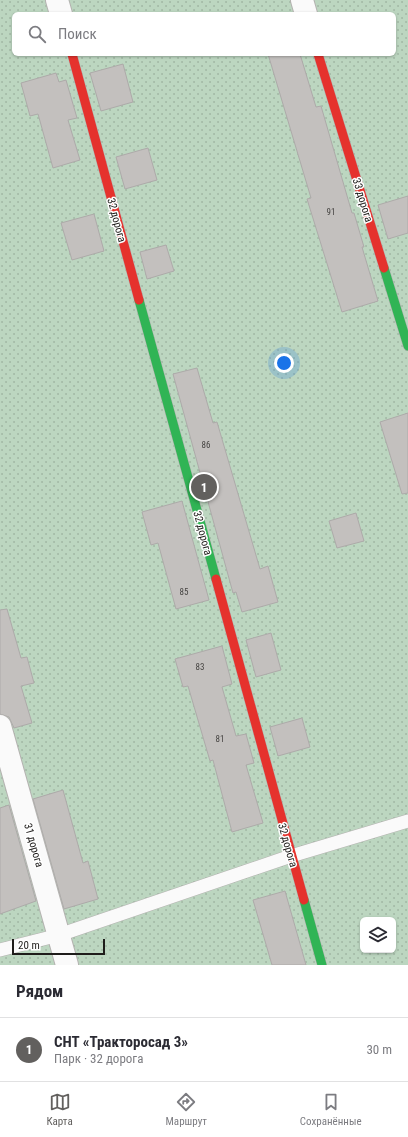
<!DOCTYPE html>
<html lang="ru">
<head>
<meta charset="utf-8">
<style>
	:root { --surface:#fff; --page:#f7f7f7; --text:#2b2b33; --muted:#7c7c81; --line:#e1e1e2; --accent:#62605e }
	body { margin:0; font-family:"Roboto Condensed",sans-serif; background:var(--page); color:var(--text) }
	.controls { position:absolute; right:12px; bottom:12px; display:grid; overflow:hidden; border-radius:6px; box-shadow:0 1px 3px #0004 }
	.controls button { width:36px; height:36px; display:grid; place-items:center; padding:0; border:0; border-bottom:1px solid var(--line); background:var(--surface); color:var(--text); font:20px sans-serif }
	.scale { position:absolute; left:12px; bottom:10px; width:93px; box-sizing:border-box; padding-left:4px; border:2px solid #1e1c1a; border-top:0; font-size:11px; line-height:14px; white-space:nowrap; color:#1e1c1a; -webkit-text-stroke:3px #fff; paint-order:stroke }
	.you { position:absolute; left:284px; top:363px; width:14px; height:14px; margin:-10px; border:3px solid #fff; border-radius:50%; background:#1a73e8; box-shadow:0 0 0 6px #1a73e833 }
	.badge { display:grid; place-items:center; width:26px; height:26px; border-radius:50%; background:var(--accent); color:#fff; font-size:13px; font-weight:700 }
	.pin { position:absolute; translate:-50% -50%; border:2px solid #fff; box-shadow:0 1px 4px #0006 }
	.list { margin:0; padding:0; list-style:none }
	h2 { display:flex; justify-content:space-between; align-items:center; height:52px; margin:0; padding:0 16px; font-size:17px }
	h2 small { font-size:13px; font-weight:400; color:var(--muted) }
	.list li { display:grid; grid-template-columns:26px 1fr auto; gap:12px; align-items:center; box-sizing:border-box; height:64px; padding:0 16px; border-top:1px solid var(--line) }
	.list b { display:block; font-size:15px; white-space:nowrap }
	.list p { margin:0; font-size:13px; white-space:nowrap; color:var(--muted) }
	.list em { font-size:13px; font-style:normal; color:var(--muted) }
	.icon { flex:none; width:22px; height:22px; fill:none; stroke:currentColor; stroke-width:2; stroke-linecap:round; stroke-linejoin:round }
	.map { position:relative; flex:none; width:408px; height:965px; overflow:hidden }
	.search { position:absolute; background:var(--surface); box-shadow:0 1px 3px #0004; left:12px; right:12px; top:12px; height:44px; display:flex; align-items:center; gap:10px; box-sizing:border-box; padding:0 14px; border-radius:6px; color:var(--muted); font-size:15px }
	.sheet { height:116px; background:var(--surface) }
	nav { display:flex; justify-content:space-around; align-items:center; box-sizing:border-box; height:56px; border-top:1px solid var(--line); background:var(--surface); font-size:11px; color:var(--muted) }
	nav a { display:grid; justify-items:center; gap:2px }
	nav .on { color:var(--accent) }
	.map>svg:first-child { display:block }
	.grass { fill:url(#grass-dots); fill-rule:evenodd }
	.building { fill:#c3c0be; stroke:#adaaa9 }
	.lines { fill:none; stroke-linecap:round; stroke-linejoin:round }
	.lane-casing { stroke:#b4b2b0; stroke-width:14 }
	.street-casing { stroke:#b4b2b0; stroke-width:24 }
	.fast-casing { stroke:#b4b2b0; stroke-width:10 }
	.jam-casing { stroke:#b4b2b0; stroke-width:10 }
	.lane { stroke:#fafafa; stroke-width:13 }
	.street { stroke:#fafafa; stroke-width:22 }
	.fast { stroke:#30b455; stroke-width:9 }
	.jam { stroke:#e5322d; stroke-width:9 }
	.labels { text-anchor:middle; stroke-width:3; stroke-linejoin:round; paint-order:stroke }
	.number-label { font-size:9px; fill:#474543 }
	.street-label { font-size:11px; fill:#1e1c1a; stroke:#fff }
</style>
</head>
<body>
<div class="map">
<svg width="408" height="965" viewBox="0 0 408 965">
	<defs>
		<pattern id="grass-dots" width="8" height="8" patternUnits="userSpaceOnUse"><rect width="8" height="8" fill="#bcd6c0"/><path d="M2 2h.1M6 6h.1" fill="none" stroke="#a1b7a4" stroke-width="1.8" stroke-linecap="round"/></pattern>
	</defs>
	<rect width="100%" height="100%" fill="#e1dedb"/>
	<!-- grass -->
	<path class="grass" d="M0,0h408v965h-408zM14,14h380v40h-380zM363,920h30v30h-30z"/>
	<!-- building -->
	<path class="building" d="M268,54h32l16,53 5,-1 31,107h2l10,34h-2l16,54 -36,11 -35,-113 4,-1z
		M123,64l10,38 -32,9 -11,-38z
		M56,73l3,9 7,-2 11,38 -9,2 12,40 -27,8 -15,-54 -8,2 -9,-33z
		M148,148l9,32 -32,9 -9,-32z
		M408,196v37l-20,6 -10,-34z
		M94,214l10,37 -32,9 -11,-37z
		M166,245l8,26 -27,8 -7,-27z
		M197,368l16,55 4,-1 43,147 8,-3 10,36 -36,10 -6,-20 -3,1 -60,-219z
		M408,413v80l-6,1 -22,-72z
		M182,501l27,99 -33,9 -18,-66 -7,2 -9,-33z
		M356,513l8,28 -27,7 -8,-27z
		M7,609l14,49 6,-1 7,26 -13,3 11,37 -18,5 -5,-11 -9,-3v-104z
		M271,633l10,37 -25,7 -10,-37z
		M222,646l10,38 -10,3 14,49 10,-2 8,29 -8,2 17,58 -31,9 -19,-72 -3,1 -22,-75 -5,1 -8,-28z
		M302,718l8,29 -32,9 -8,-29z
		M63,790l20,73 5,-2 10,38 -34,10 -31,-110z
		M9,805l27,96 -36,13v-106z
		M285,891l21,74h-34l-19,-65z"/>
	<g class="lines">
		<defs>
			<path id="lane" d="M0,950l59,-15 232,-79 117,-35"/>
			<path id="street" d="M57,0l4,14
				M302,0l4,14
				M0,726l67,239"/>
			<path id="fast" d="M384,268l24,78
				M139,300l77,279
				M304,900l18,65"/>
			<path id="jam" d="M72,54l67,246
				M318,54l66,214
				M216,579l88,321"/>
		</defs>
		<!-- lane casing -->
		<use href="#lane" class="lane-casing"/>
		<!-- street casing -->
		<use href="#street" class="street-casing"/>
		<!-- fast casing -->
		<use href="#fast" class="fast-casing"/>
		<!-- jam casing -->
		<use href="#jam" class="jam-casing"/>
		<!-- lane -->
		<use href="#lane" class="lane"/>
		<!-- street -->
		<use href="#street" class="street"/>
		<!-- fast -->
		<use href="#fast" class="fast"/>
		<!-- jam -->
		<use href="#jam" class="jam"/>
	</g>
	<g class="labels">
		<!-- number labels -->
		<g class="number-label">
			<text x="331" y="215">91</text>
			<text x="206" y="448">86</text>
			<text x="184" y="595">85</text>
			<text x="200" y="670">83</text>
			<text x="220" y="742">81</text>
		</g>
		<!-- street labels -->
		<g class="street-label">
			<text transform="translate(363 200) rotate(73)" y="4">33 дорога</text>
			<text transform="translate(117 220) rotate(75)" y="4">32 дорога</text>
			<text transform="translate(203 533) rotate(75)" y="4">32 дорога</text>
			<text transform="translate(34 845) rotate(74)" y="4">31 дорога</text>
			<text transform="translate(288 845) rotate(74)" y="4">32 дорога</text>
		</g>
	</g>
</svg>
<div class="controls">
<button><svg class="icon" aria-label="layers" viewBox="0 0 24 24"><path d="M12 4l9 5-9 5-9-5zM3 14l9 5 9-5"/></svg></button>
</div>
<div class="scale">20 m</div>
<div class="you"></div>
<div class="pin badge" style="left:204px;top:487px">1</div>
<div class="search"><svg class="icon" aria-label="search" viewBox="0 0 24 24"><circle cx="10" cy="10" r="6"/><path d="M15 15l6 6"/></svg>Поиск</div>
</div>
<section class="sheet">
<h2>Рядом<small></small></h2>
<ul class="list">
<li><span class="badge">1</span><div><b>СНТ «Тракторосад 3»</b><p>Парк · 32 дорога</p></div><em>30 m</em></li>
</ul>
</section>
<nav>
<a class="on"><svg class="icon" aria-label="map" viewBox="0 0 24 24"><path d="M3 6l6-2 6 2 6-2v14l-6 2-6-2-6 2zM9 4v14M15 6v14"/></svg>Карта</a>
<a><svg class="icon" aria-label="directions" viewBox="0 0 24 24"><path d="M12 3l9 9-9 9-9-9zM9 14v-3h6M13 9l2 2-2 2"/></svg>Маршрут</a>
<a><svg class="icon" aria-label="saved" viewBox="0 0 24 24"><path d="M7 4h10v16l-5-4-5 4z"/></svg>Сохранённые</a>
</nav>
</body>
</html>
